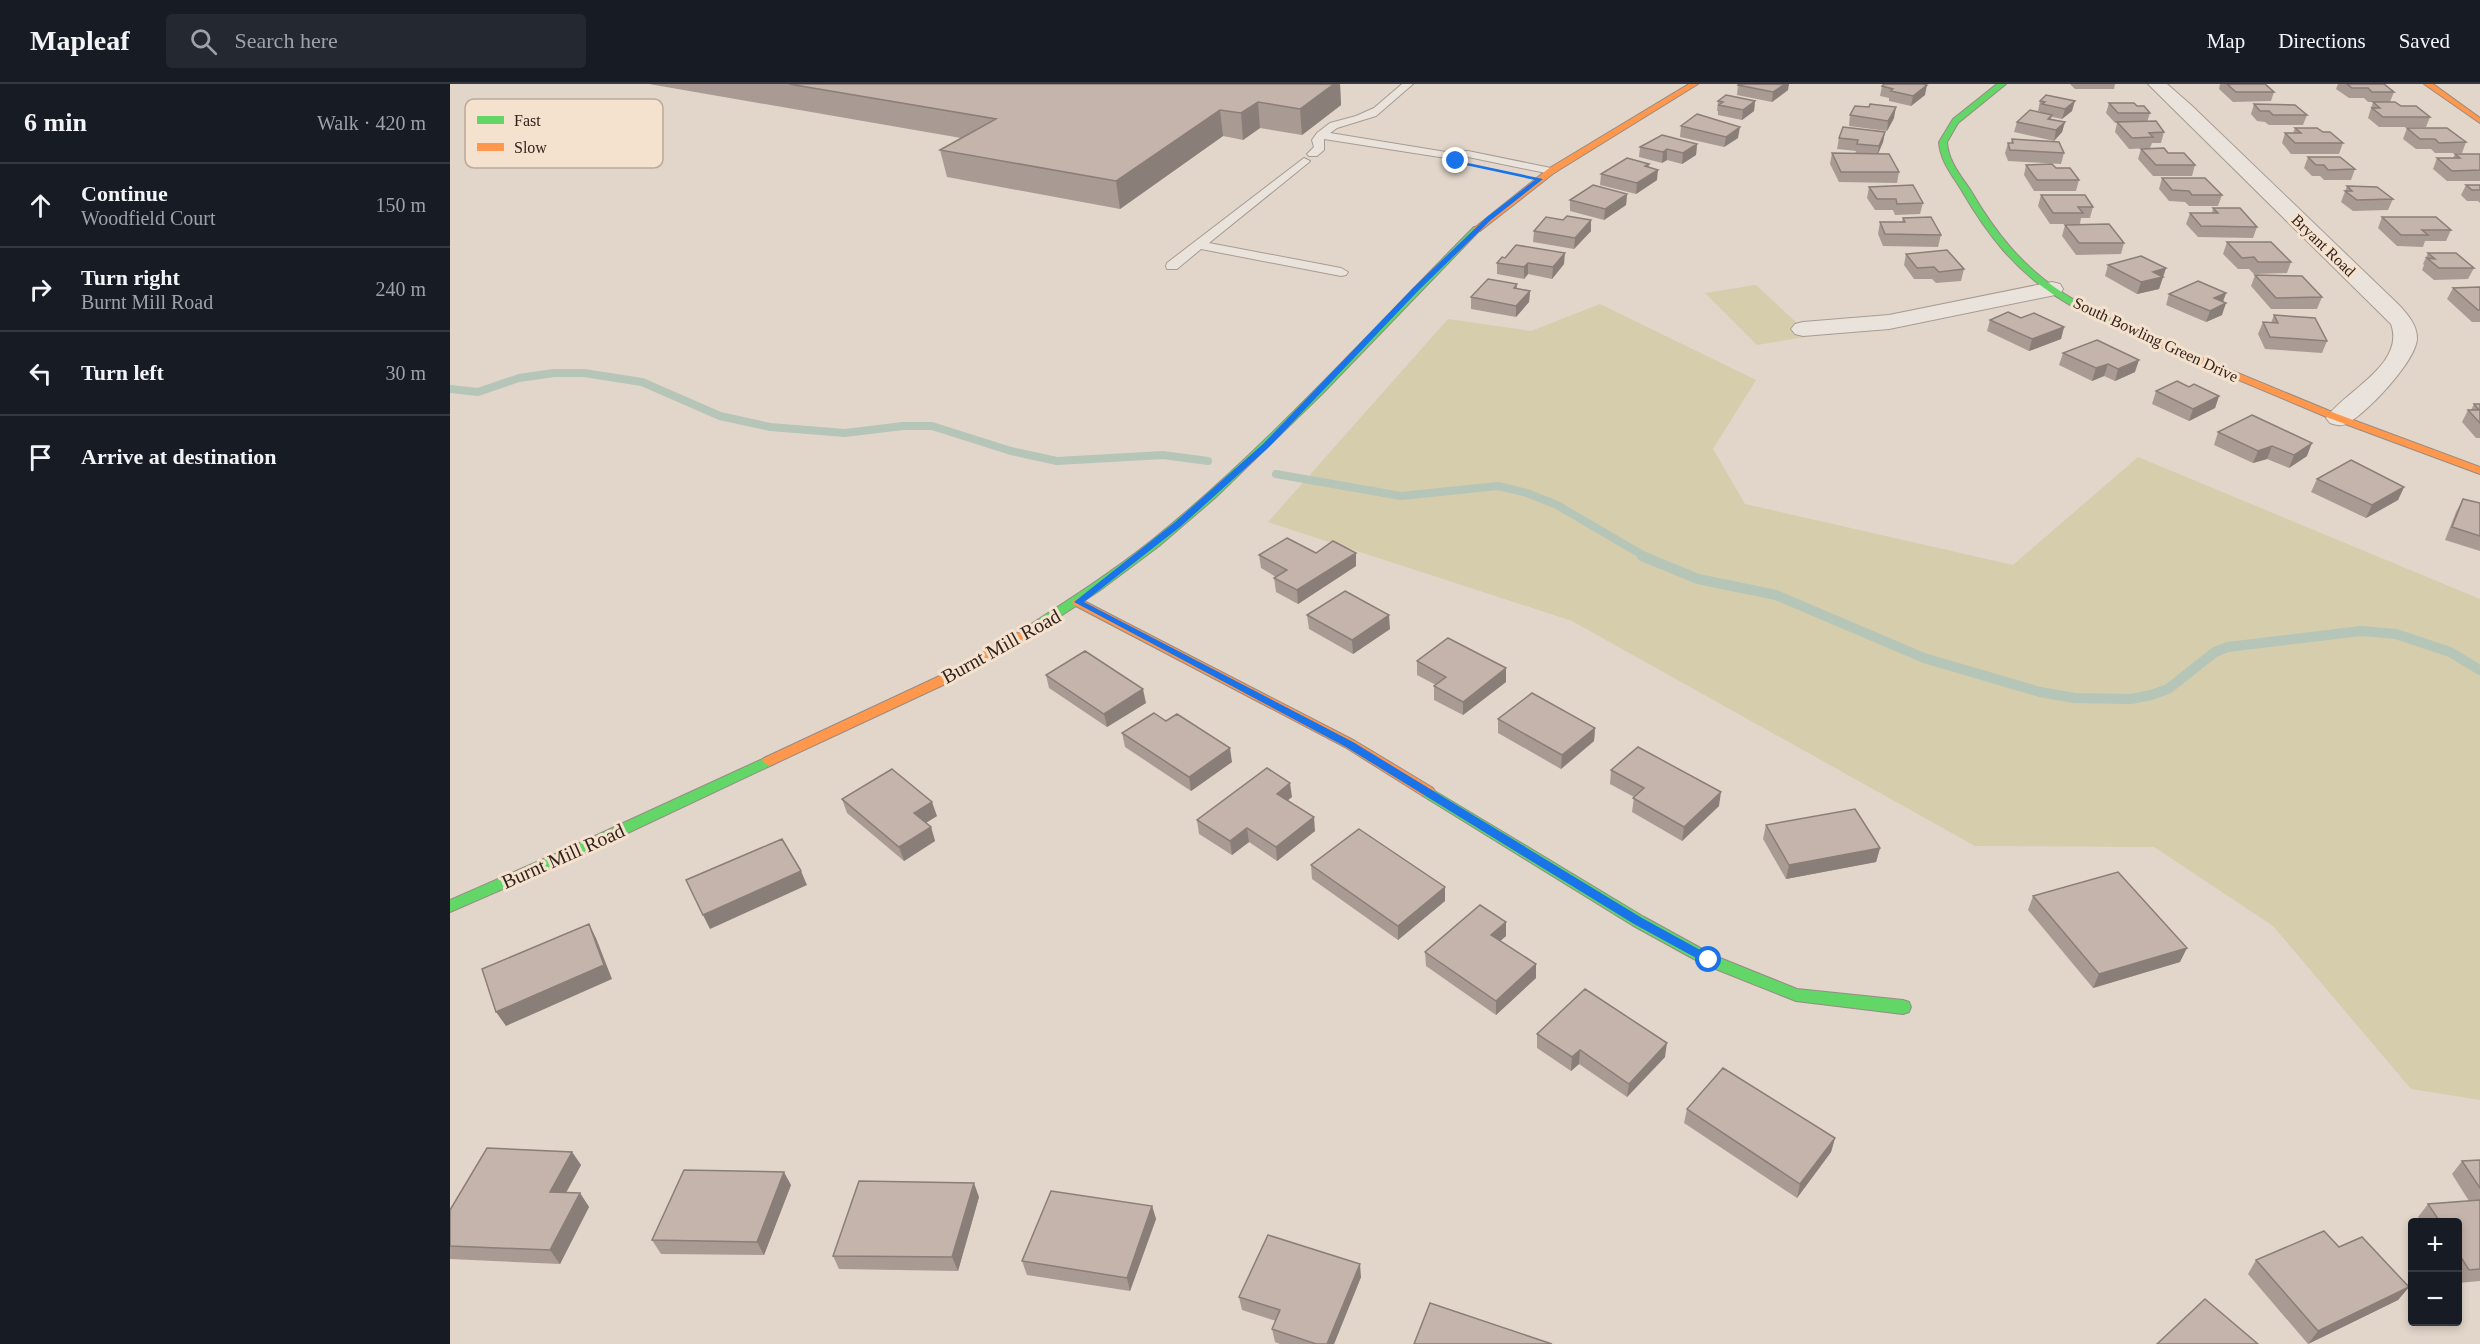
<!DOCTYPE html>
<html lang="en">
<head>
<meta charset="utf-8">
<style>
	:root { --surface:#171b24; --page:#242831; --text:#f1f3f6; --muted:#9ea1a6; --line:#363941 }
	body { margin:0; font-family:Georgia,serif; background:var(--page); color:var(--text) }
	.controls { position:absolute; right:18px; bottom:18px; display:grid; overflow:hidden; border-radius:6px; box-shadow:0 3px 9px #0003 }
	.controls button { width:54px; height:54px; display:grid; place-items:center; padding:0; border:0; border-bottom:2px solid var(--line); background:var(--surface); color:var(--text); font:30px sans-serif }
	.stop { position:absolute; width:18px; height:18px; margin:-14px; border:4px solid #1a73e8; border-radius:50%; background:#fff }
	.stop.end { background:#1a73e8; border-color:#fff; box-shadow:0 2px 6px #0008 }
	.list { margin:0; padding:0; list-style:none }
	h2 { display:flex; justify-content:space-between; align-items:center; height:78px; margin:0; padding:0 24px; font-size:26px }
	h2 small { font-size:20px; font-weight:400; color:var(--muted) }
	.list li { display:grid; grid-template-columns:39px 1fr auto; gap:18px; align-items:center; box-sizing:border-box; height:84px; padding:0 24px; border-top:2px solid var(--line) }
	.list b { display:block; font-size:22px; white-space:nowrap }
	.list p { margin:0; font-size:20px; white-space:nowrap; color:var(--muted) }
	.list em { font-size:20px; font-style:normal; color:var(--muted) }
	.icon { flex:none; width:33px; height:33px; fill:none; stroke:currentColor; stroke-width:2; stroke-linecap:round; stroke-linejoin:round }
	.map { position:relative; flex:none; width:2030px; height:1260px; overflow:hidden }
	header { display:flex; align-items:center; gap:36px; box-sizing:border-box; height:84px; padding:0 30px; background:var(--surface); border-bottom:2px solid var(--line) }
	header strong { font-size:28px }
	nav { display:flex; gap:33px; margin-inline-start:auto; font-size:21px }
	.search { width:420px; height:54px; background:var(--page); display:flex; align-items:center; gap:15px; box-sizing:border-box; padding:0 21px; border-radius:6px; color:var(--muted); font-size:22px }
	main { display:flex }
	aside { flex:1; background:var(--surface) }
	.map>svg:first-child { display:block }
	.green { fill:#d5cdac }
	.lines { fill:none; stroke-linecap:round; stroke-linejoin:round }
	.stream-far1 { stroke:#b5c5b8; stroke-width:8 }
	.stream { stroke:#b5c5b8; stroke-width:10 }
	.lane-casing { stroke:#a79c93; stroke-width:2 }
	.street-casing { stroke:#a79c93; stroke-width:2 }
	.fast-casing { stroke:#968b84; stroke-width:2 }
	.slow-casing { stroke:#968b84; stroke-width:2 }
	.lane { fill:#eae3db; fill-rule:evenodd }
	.street { fill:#eae3db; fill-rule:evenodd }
	.fast { fill:#63d668; fill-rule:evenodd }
	.slow { fill:#ff974d; fill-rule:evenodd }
	.wall { fill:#a99b93 }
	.shaded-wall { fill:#8a7e78 }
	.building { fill:#c5b4ab; stroke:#8a7e78; stroke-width:1.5 }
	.route { fill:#1a73e8 }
	.labels { text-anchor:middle; stroke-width:6; stroke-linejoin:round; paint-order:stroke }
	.far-street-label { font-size:16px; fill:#34231c; stroke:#f4e2cf }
	.street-label { font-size:20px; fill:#34231c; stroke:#f4e2cf }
	.key { fill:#f4e2cf; stroke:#baa999; stroke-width:1.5 }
	.key-label { font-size:16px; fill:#34231c }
</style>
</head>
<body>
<header>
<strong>Mapleaf</strong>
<div class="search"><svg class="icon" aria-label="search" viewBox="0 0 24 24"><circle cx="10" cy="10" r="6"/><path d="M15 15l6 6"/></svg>Search here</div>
<nav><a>Map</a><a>Directions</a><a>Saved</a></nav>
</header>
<main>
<aside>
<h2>6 min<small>Walk · 420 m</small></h2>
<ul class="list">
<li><svg class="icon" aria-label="ahead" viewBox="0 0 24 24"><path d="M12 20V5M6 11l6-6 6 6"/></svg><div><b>Continue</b><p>Woodfield Court</p></div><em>150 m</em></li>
<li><svg class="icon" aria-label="right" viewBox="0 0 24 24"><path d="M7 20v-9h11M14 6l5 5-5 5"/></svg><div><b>Turn right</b><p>Burnt Mill Road</p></div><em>240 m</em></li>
<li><svg class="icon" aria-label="left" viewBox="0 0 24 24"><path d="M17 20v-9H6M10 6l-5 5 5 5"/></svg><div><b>Turn left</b></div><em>30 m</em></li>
<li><svg class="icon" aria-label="arrive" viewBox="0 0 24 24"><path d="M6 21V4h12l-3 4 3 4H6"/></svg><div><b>Arrive at destination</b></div></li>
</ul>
</aside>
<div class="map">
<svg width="2030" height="1260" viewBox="0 0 2030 1260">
	<rect width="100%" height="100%" fill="#e2d6ca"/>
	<!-- green -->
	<path class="green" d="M1306,201l55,51 -54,9 -52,-52z
		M1150,220l156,76 -43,69 32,55 268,61 125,-108 342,142v501l-69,-11 -138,-163 -119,-79 -179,-1 -403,-225 -304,-99 180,-203 83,12z"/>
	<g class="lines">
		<!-- stream-far1 -->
		<path class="stream-far1" d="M0,305l28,3 41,-14 35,-5h30l58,9 78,34 50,11 75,6 58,-7h29l79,25 46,10 106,-6 45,6
			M826,390l125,22 97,-10 29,7 30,12 89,52"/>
		<!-- stream -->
		<path class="stream" d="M1192,472l56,23 78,16 148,63 116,34 34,6 57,1 20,-4 17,-6 47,-37 13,-5 133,-16 35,3 54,18 30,18"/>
		<defs>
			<path id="lane" d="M952,0h11l-37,32 -39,12 -7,5 116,19 22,-1 83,17 6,3 -6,3 -83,-17 -22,1 -122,-19v11l-7,6h-8l-2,-2 7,-7 -2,-7 5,-7 13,-10 26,-7 18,-8z
				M854,74l6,3 -2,2 -99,80 132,25 7,4 -2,3 -5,1 -140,-27 -24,20h-10l-1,-3 1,-3z"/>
			<path id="street" d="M1698,0h19l24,21 209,201c8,9 17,19 17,32 0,22 -50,75 -69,85 -6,4 -12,2 -18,0l-4,-5c19,-27 80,-54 65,-94z
				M1602,198l8,2 3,5 -3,5 -171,35 -86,7 -8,-2 -4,-5 4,-5 8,-2 86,-7z"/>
			<path id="fast" d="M1547,0h9l-48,39 -11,19c1,19 14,34 24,49 53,91 102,113 195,152v4h-6c-96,-40 -144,-63 -198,-156 -9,-15 -22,-30 -23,-49l14,-23z
				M1024,143l7,2 -158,164 -107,104 -57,49 -60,45 -63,41h-8l-2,-3 2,-3c42,-27 84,-54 123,-85 117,-94 217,-208 323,-314z
				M319,672l7,5 -2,3 -193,91 -131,57v-12l121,-53z
				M978,703l216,130 71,39 82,33 106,11 6,2 2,5 -2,5 -6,2 -107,-13 -93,-37 -71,-39 -209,-129 -2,-4 2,-4z"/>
			<path id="slow" d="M1239,0h9l-144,89 -74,58 -7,-2 75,-60z
				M1974,0h9l47,34v5z
				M1713,258l174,72 143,53v7l-151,-56 -169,-71 -2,-2z
				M628,514l277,143 78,47 2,4 -2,4h-10l-78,-49 -271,-142 -2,-3z
				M582,541l6,4 -2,3 -80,47 -182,85 -5,2 -7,-5 2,-3 182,-85z"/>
		</defs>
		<!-- lane casing -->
		<use href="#lane" class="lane-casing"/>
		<!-- street casing -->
		<use href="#street" class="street-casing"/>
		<!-- fast casing -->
		<use href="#fast" class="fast-casing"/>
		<!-- slow casing -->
		<use href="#slow" class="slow-casing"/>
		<!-- lane -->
		<use href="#lane" class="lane"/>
		<!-- street -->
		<use href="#street" class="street"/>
		<!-- fast -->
		<use href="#fast" class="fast"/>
		<!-- slow -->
		<use href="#slow" class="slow"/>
	</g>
	<!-- wall -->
	<path class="wall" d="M199,0h691l1,21 -39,30 -42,-7 -17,12 -20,-4 -103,73 -173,-32 -7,-27 21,-12z
		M1620,0h45l-1,5h-39z
		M1770,0h45l9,8 -3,9 -38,1 -14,-13z
		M1888,0h46l10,8 -4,10h-22l-4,-4h-15l-13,-9z
		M1288,1l50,5 -16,12 -35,-7z
		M1432,2l43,9 -14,11 -22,-5v-3l-9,-2z
		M1596,11l26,16 -10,8 -10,-2 -1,2 14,3 -3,10 -8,9 -40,-9 3,-10 23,-10v-1h-2l2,-10z
		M1268,17h37l-1,10 -12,9 -24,-5v-4h-1z
		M1923,18l28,4 29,11 -4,10h-47l-11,-9z
		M1659,19l28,3 13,7 -3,9 17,10 -3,11h-9l-2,5 -21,1 -14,-17 2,-9h-2l-9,-10z
		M1804,20l53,11 -4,10h-34l-4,-3 -8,-1 -6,-7z
		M1400,31l44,3 -7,13 -38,-5z
		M1231,42l57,12 -14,9 -44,-10z
		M1845,44l28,4 20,11 -4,11h-48l-9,-11 3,-10h8z
		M1957,44l59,14 -4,11h-27l-4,-4h-15l-13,-10z
		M1435,48l-2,10 -5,12 21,18 -2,11 -58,-1 -9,-18 2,-11 23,1 1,-3 -19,-2 2,-11z
		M1562,55l52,14 -3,11 -53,-3 -3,-8 3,-10h3z
		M1247,60l-1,11 -14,9 -15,-4 -5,3 -23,-6 1,-10z
		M1691,65l27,4 27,12 -3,11h-39l-15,-17z
		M2005,70h25v27h-33l-14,-12 4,-11h16z
		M1858,73l47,12 -4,11h-27l-4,-4h-8l-8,-8z
		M1199,80v3l8,13 -21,14 -36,-9 1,-11z
		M1576,81l30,3 23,12 -3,11h-42l-10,-16z
		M1712,94l60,17 -4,11h-29l-4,-4 -16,-1 -10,-12z
		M2016,101h14v18l-2,-2h-11l-6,-6z
		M1897,102l46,13 -5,11 -35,1 -12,-9z
		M1419,103l54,16 -3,11 -25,1 -2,-5h-18l-8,-12z
		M1177,110l-1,11 -22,15 -34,-9v-11z
		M1591,111l52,12 -3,11h-9l-1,6h-30l-12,-18z
		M1763,124l44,19 -4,11 -55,-1 -12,-13 4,-11h22z
		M1932,133l69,13 -5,11h-21l-2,6 -26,-1 -19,-18z
		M1453,134l38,17 -3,12 -55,-1 -5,-12 2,-12h22z
		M1615,141l59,18 -3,11 -45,1 -14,-19z
		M1084,147h57l-17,18 -41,-7z
		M1777,158l64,20 -4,11 -33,1 -5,-5h-11l-15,-15z
		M1978,169l46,15 -6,11 -34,1 -12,-10 2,-5 -1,-1z
		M1456,170l58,15 -3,12 -25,2 -4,-4h-18l-10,-14z
		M1055,174l59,6 -12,15 -24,-5 -4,5 -27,-5v-11z
		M1658,181l58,3 -7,21 -22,5 -32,-18z
		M1805,191l67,22 -5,12h-46l-20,-23z
		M1067,200v5l13,2 -1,11 -13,15 -45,-8v-12z
		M2030,203v35h-8l-25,-23 6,-11z
		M1776,209l-3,9 -1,13 -16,7 -40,-17 3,-11z
		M1824,231l53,26 -5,12 -57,-4 -7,-15 5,-12 8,1z
		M1571,234l43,9 -3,12 -32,12 -42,-20 3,-11z
		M1647,256l38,32 -20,9 -11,-5 -12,5 -33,-16 4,-12z
		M1739,303l30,9 -4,12 -26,13 -37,-17 4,-13z
		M2024,320h6v34h-4l-14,-16 6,-12h3z
		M1768,348l89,24 -18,12 -22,-9 -14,4 -39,-18z
		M1867,395l87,8 -6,13 -32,18 -55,-26z
		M2013,415l17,4v48l-35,-11 11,-28z
		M866,469l40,13 -58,38 -22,-12 -2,-14 2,-1 -15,-9 -2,-13z
		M857,531l83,14 -37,25 -44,-25z
		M967,577l89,7v14l-43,33 -29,-15v-14l2,-1 -19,-10z
		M596,591l100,28 -39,24 -58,-39z
		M1048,635l97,9 -1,13 -33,28 -63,-36z
		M672,649l110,29 -41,29 -66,-44z
		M1161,686l108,36 -37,35 -50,-29 2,-15 -24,-13z
		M842,713l-5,3 28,31 -38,30 -28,-19 -17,13 -33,-21 -2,-14z
		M392,715l95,17 -11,7 5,4 4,14 -31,20 -57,-48z
		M1316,741l114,23 -4,14 -90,17 -23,-40z
		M861,781l134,36 -47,39 -86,-61z
		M1583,812l147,66 -87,26 -65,-78z
		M1056,852l-6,5 36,37 -40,37 -70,-49 -1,-14z
		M1087,950l128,23 -38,40 -48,-33 -8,7 -34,-23z
		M1237,1025l148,29 -4,14 -34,46 -113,-75z
		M122,1068l9,13 -15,28h14l9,14 -29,57 -110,-5v-49z
		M2030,1076v121l-22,2 -1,-61h-36l-3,-5 10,-13 41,-3 -17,-27 10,-13z
		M341,1101l-27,70 -103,-1 -9,-14z
		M529,1113l-21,74 -119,-2 -6,-13z
		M702,1122l4,13 -26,72 -103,-16 -5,-14z
		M1889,1163l70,40 -11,13 -90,44 -60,-70 8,-14z
		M911,1193l-27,67h-54l-5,-2 -3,-13 4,-8 -34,-11 -3,-13z"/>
	<!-- shaded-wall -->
	<path class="shaded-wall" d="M884,0h6l1,21 -39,30 -2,-26z
		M1335,0h4l-1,6 -16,12 1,-10z
		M1477,1l-2,10 -14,11 2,-10z
		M1305,17l-1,10 -12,9 1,-10z
		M1625,17l-3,10 -10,8 3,-10z
		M808,18l2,26 -17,12 -2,-27z
		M1446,23l-2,11 -7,13 1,-10z
		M770,26l3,26 -103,73 -4,-28z
		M1615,38l-3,10 -8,9 2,-11z
		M1290,43l-2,11 -14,9 2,-10z
		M1435,48l-2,10 -6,14 2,-10z
		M1247,60l-1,11 -14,9 1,-11z
		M1217,65v11l-5,3 1,-11z
		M1208,86l-1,10 -21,14 1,-11z
		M1177,110l-1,11 -22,15 1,-11z
		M1141,136v11l-17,18 1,-11z
		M1115,169l-1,11 -12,15 1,-12z
		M1078,179v11l-4,5v-12z
		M1716,184l-7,21 -22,5 4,-12 12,-10z
		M1080,207l-1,11 -13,15v-11z
		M1776,209l-4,11 -8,-6z
		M1776,219l-4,12 -16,7 4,-11z
		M1614,243l-3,12 -32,12 3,-12z
		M1689,276l-4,12 -20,9 3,-12z
		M1658,280l-4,12 -12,5 4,-13z
		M1769,312l-4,12 -26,13 4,-12z
		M1862,359l-5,13 -18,12 5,-13z
		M1822,362l-5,13 -14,4 5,-12z
		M1954,403l-6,13 -32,18 6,-13z
		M906,469v13l-58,38 -1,-14z
		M939,531l1,14 -37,25 -1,-14z
		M1056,584v14l-43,33v-13z
		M693,605l3,14 -39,24 -3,-13z
		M1145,644l-1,13 -33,28 1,-14z
		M780,664l2,14 -41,29 -2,-14z
		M840,699l2,14 -14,11 -1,-14z
		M1271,708l-2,14 -37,35 2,-14z
		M482,718l5,14 -18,11 -5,-14z
		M864,733l1,14 -38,30 -1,-14z
		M481,743l4,14 -31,20 -5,-14z
		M797,744l2,14 -17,13 -2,-14z
		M1430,764l-4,14 -90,17 3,-14z
		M351,787l6,14 -97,44 -7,-14z
		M995,803v14l-47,39v-14z
		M1056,838v14l-15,13v-14z
		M139,840l7,14 16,41 -106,47 -10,-14z
		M1737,864l-7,14 -87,26 6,-14z
		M1086,880v14l-40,37v-14z
		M1217,959l-2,14 -38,40 2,-13z
		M1130,966l-1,14 -8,7 1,-14z
		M1385,1054l-4,14 -34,46 3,-14z
		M122,1068l9,13 -22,40 -9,-13z
		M334,1088l7,13 -27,70 -7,-13z
		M524,1099l5,14 -21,74 -6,-14z
		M130,1109l9,14 -29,57 -10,-14z
		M702,1122l4,13 -26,72 -3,-13z
		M910,1180l1,13 -27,67h-7z
		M1959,1203l-11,13 -90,44 10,-13z"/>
	<!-- building -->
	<path class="building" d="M339,0h545l-34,25 -42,-7 -17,11 -21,-3 -104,71 -176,-31 56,-31z
		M1289,0h46l-12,8 -35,-7z
		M1434,0h39l4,1 -14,11 -22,-5 2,-2 -11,-3z
		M1777,0h38l9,8h-38z
		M1897,0h37l10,8h-22l-4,-4h-16z
		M1276,11l29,6 -12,9 -24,-5 4,-3 -5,-1z
		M1596,11l29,6 -10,8 -23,-5 3,-2 -5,-1z
		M1923,18h22l6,4h15l14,11h-47l-11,-9h8z
		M1659,19h25l3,3h7l6,7h-32z
		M1420,20l26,3 -8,14 -38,-6 5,-9 14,1z
		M1804,20l41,1 12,10h-34l-4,-4h-9z
		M1580,26l22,5 -4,4 17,3 -9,8 -39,-8z
		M1247,30l43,13 -14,10 -45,-11z
		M1706,37l8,11 -15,1 4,4 -21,1 -15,-16z
		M1393,43l42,5 -6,14 -22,-2 1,-4 -19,-2z
		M1845,44h22l6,4h7l13,11h-48l-10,-10h16z
		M1957,44h40l19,14 -27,1 -4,-4h-15z
		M1212,51l35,9 -14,9 -16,-4 -4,3 -23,-5z
		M1562,55l47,3 5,11 -54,-3 -2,-7h5z
		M1714,64l4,5h16l11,12h-39l-15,-16z
		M1382,69l57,1 10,18h-58z
		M2005,70h25v16l-28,1 -15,-13h23z
		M1858,73h32l15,12 -27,1 -4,-5h-8z
		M1177,74l22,6 -4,2 13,4 -21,13 -36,-9z
		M1602,80l4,4h14l9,12h-42l-11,-15z
		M1712,94h43l17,17h-30l-3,-4 -17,-1z
		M1143,101l34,9 -22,15 -35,-9z
		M1463,101l10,18 -26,1 -1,-5h-19l-8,-12z
		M2016,101h14v5h-8z
		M1897,102l30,1 16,12 -36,1 -12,-9h7z
		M1591,111h44l8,12h-15l5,6h-30z
		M1763,124h27l17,19 -56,-1 -11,-13h28z
		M1117,132l24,4 -16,18 -41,-7 12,-14 17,3z
		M1481,133l10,18 -56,-1 -5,-12h25l-2,-4z
		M1932,133h54l15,13h-29l6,5h-27z
		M1659,140l15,19h-45l-14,-18z
		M1777,158h44l20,20h-33l-4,-5 -12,1z
		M1066,161l49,8 -12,14 -25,-4 -4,4 -27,-4 5,-6 3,1z
		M1497,166l17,19 -25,3 -5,-5 -17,1 -11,-14z
		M1978,169h28l18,15h-35l-12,-10 8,1z
		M1691,172l25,12 -13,4 10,5 -22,5 -33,-17z
		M1805,191l47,1 20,21 -46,1z
		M1038,195l29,5 -3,4 16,3 -14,15 -45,-9z
		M1748,197l28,12 -12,5 12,5 -16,8 -41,-17z
		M2030,203v23h-2l-25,-22z
		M1558,228l13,6 13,-5 30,14 -32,12 -42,-19z
		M1824,231l41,3 12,23 -57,-4 -7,-15 15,1z
		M1647,256l42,20 -21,9 -10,-5 -12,4 -33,-15z
		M1727,297l12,6 5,-3 25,12 -26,13 -37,-18z
		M2024,320h6v19l-12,-13h11z
		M1802,331l60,28 -18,12 -22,-9 -14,5 -40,-19z
		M1901,376l53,27 -32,18 -55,-26z
		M2013,415l17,4v33l-28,-9z
		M837,454l29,15 17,-12 23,12 -59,37 -23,-12 13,-8 -28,-15z
		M895,507l44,24 -37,25 -45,-25z
		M998,554l58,30 -43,34 -29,-16 12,-9 -29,-16z
		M635,567l58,38 -39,25 -58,-39z
		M1082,609l63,35 -33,27 -64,-36z
		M704,629l12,8 11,-7 53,34 -41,29 -67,-44z
		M1188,663l83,45 -37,35 -51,-29 11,-10 -33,-18z
		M817,684l23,15 -13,11 37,23 -38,30 -29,-19 -17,13 -33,-21z
		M442,685l40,33 -18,11 17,14 -32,20 -57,-48z
		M1405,725l25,39 -91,17 -23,-40z
		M909,745l86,58 -47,39 -87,-61z
		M332,755l19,32 -98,44 -17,-35z
		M1668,788l69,76 -88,26 -66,-78z
		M1030,821l26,17 -15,13 45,29 -40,37 -71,-49z
		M139,840l15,41 -108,47 -14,-43z
		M1135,905l82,54 -38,41 -49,-34 -8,7 -35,-23z
		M1273,984l112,70 -35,46 -113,-75z
		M37,1064l85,4 -22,40 30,1 -30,57 -100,-4v-36z
		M2030,1076v28l-18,-27z
		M234,1086l100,2 -27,70 -105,-2z
		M409,1097l115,2 -22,74 -119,-1z
		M601,1107l101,15 -25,72 -105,-17z
		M2030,1116v69l-11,1 -12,-19v-29h-17l-12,-18z
		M1874,1147l15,16 23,-10 47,50 -91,44 -62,-71z
		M818,1151l92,29 -33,80h-11l-44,-15 8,-19 -41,-13z
		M1755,1215l53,45h-101z
		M980,1219l122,41h-138z"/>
	<!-- route -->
	<path class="route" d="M1004,76l89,19 -52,41 -73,71 -149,156 -89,80 -96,75 269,140 289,176 71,39 2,3 -6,5 -75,-41 -288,-177 -272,-145 100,-79 89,-79 150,-156 74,-71 48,-37 -79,-17z"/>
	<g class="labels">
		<!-- far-street labels -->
		<g class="far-street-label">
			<text transform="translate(1874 161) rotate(44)" y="6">Bryant Road</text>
			<text transform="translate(1706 255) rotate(25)" y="6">South Bowling Green Drive</text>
		</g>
		<!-- street labels -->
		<g class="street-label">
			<text transform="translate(551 562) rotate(-29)" y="7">Burnt Mill Road</text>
			<text transform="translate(113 772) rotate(-24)" y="7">Burnt Mill Road</text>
		</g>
	</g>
	<!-- legend -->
	<rect x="15" y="15" width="198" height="69" rx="9" class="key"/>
	<rect x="27" y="32" width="27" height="8" fill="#63d668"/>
	<rect x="27" y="59" width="27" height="8" fill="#ff974d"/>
	<g class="key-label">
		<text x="64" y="42">Fast</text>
		<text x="64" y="69">Slow</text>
	</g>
</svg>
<div class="controls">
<button>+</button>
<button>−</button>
</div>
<div class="stop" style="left:1259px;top:876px"></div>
<div class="stop end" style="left:1006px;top:77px"></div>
</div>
</main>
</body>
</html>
